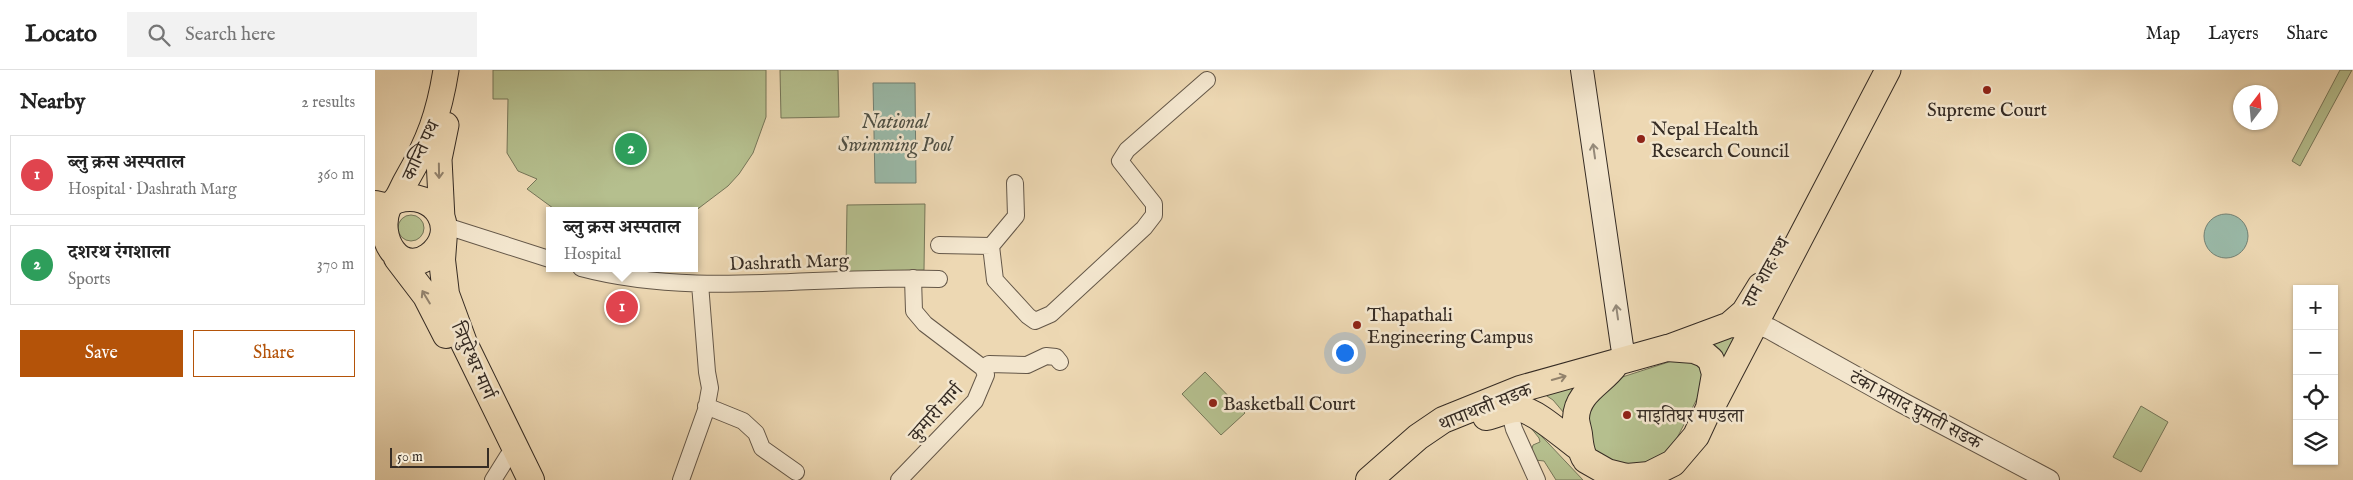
<!DOCTYPE html>
<html lang="en">
<head>
<meta charset="utf-8">
<style>
	:root { --surface:#fff; --page:#f2f2f2; --text:#222; --muted:#767676; --line:#e0e0e0; --accent:#b45309 }
	body { margin:0; font-family:"IM FELL English","Noto Serif Devanagari",serif; background:var(--page); color:var(--text) }
	.controls { position:absolute; right:15px; bottom:15px; display:grid; overflow:hidden; border-radius:0px; box-shadow:0 1px 4px #0004 }
	.controls button { width:45px; height:45px; display:grid; place-items:center; padding:0; border:0; border-bottom:1px solid var(--line); background:var(--surface); color:var(--text); font:25px sans-serif }
	.compass { position:absolute; left:1858px; top:15px; width:45px; height:45px; border-radius:50%; background:var(--surface); box-shadow:0 1px 4px #0004; rotate:16deg }
	.scale { position:absolute; left:15px; bottom:12px; width:99px; box-sizing:border-box; padding-left:5px; border:2px solid #362c24; border-top:0; font-size:14px; line-height:18px; white-space:nowrap; color:#362c24; -webkit-text-stroke:4px #f3e6ce; paint-order:stroke }
	.you { position:absolute; left:969px; top:282px; width:18px; height:18px; margin:-12px; border:4px solid #fff; border-radius:50%; background:#1a73e8; box-shadow:0 0 0 8px #1a73e833 }
	.badge { display:grid; place-items:center; width:32px; height:32px; border-radius:50%; background:var(--accent); color:#fff; font-size:16px; font-weight:700 }
	.pin { position:absolute; translate:-50% -50%; border:2px solid #fff; box-shadow:0 1px 5px #0006 }
	.popup { position:absolute; left:171px; top:137px; width:152px; height:65px; box-sizing:border-box; display:grid; place-content:center; border-radius:0px; background:var(--surface); filter:drop-shadow(0 1px 4px #0005); font-size:16px; white-space:nowrap; color:var(--muted) }
	.popup b { font-size:19px; color:var(--text) }
	.popup::after { content:''; position:absolute; left:50%; top:100%; margin-left:-10px; border:10px solid transparent; border-top-color:var(--surface) }
	.list { margin:0; padding:0; list-style:none }
	h2 { display:flex; justify-content:space-between; align-items:center; height:65px; margin:0; padding:0 20px; font-size:21px }
	h2 small { font-size:16px; font-weight:400; color:var(--muted) }
	.list li { display:grid; grid-template-columns:32px 1fr auto; gap:15px; align-items:center; box-sizing:border-box; height:80px; margin:0 10px 10px; padding:0 10px; border:1px solid var(--line); border-radius:0px }
	.list b { display:block; font-size:19px; white-space:nowrap }
	.list p { margin:0; font-size:16px; white-space:nowrap; color:var(--muted) }
	.list em { font-size:16px; font-style:normal; color:var(--muted) }
	.actions { display:flex; gap:10px; padding:15px 20px }
	.actions a { flex:1; padding:11px 0; border:1px solid var(--accent); border-radius:0px; text-align:center; font-size:18px; color:var(--accent) }
	.actions .main { background:var(--accent); color:#fff }
	.icon { flex:none; width:28px; height:28px; fill:none; stroke:currentColor; stroke-width:2; stroke-linecap:round; stroke-linejoin:round }
	.map { position:relative; flex:none; width:1978px; height:410px; overflow:hidden }
	header { display:flex; align-items:center; gap:30px; box-sizing:border-box; height:70px; padding:0 25px; background:var(--surface); border-bottom:1px solid var(--line) }
	header strong { font-size:24px }
	nav { display:flex; gap:28px; margin-inline-start:auto; font-size:18px }
	.search { width:350px; height:45px; background:var(--page); display:flex; align-items:center; gap:12px; box-sizing:border-box; padding:0 18px; border-radius:0px; color:var(--muted); font-size:19px }
	main { display:flex }
	aside { flex:1; background:var(--surface) }
	.map>svg:first-child { display:block }
	.green { fill:#b5bf8e; stroke:#767659 }
	.water { fill:#9abaa9; stroke:#728174 }
	.lines { fill:none; stroke-linecap:round; stroke-linejoin:round }
	.minor-casing { stroke:#645748; stroke-width:18 }
	.tertiary-casing { stroke:#645748; stroke-width:22 }
	.secondary-casing { stroke:#362c24; stroke-width:24 }
	.primary-casing { stroke:#362c24; stroke-width:27 }
	.trunk-casing { stroke:#362c24; stroke-width:28 }
	.minor { stroke:#f3e6ce; stroke-width:16 }
	.tertiary { stroke:#f3e6ce; stroke-width:20 }
	.secondary { stroke:#f3e6ce; stroke-width:22 }
	.primary { stroke:#edd8b3; stroke-width:25 }
	.trunk { stroke:#edd8b3; stroke-width:26 }
	.oneway { stroke:#948979 }
	.oneway2 { stroke:#92826c }
	.poi-dot { fill:#8f2418; stroke:#f3e6ce; stroke-width:2 }
	.labels { text-anchor:middle; stroke-width:5; stroke-linejoin:round; paint-order:stroke }
	.poi-label { font-size:19px; fill:#362c24; stroke:#f3e6ce; text-anchor:start }
	.street-label { font-size:19px; fill:#362c24; stroke:#f3e6ce }
	.water-label { font-size:20px; font-style:italic; fill:#4f5045; stroke:#f3e6ce }
</style>
</head>
<body>
<header>
<strong>Locato</strong>
<div class="search"><svg class="icon" aria-label="search" viewBox="0 0 24 24"><circle cx="10" cy="10" r="6"/><path d="M15 15l6 6"/></svg>Search here</div>
<nav><a>Map</a><a>Layers</a><a>Share</a></nav>
</header>
<main>
<aside>
<h2>Nearby<small>2 results</small></h2>
<ul class="list">
<li><span class="badge" style="background:#e0444e">1</span><div><b>ब्लु क्रस अस्पताल</b><p>Hospital · Dashrath Marg</p></div><em>360 m</em></li>
<li><span class="badge" style="background:#2e9e5b">2</span><div><b>दशरथ रंगशाला</b><p>Sports</p></div><em>370 m</em></li>
</ul>
<div class="actions"><a class="main">Save</a><a>Share</a></div>
</aside>
<div class="map">
<svg width="1978" height="410" viewBox="0 0 1978 410">
	<rect width="100%" height="100%" fill="#edd8b3"/>
	<filter id="stains"><feTurbulence type="fractalNoise" baseFrequency=".004" numOctaves="4"/><feColorMatrix values="0 0 0 0 .2 0 0 0 0 .09 0 0 0 0 .02 0 0 0 .5 -.17"/></filter>
	<radialGradient id="worn" r=".72"><stop offset=".6" stop-color="#630" stop-opacity="0"/><stop offset="1" stop-color="#630" stop-opacity=".3"/></radialGradient>
	<!-- green -->
	<path class="green" d="M118,0h273v47l-13,36 -14,21 -11,12 -33,25h-138l-30,-22 10,-10 -19,-8 -11,-18 1,-54h-15z
		M405,0h58l1,47 -58,1z
		M1965,0h12l-52,96 -8,-5z
		M550,134l-1,66 -78,2 1,-67z
		M23 158a13 13 0 1 1 26 0a13 13 0 1 1-26 0Z
		M1370,260l-22,40 -21,-27z
		M1323,288l8,23 -31,61 -21,21 -34,3 -27,-16 -10,-36 27,-33 65,-21z
		M830,302l40,41 -24,22 -39,-41z
		M1206,309l-17,34 -11,-13 -12,-8z
		M1766,336l27,16 -27,50 -28,-15z
		M1157,356l51,54h-27l-12,-19 -9,-1 -4,-8 2,-7 7,-3 -1,-4 -8,-10z"/>
	<!-- water -->
	<path class="water" d="M498,13h42l1,100h-41z
		M1829 166a22 22 0 1 1 44 0a22 22 0 1 1-44 0Z"/>
	<g class="lines">
		<defs>
			<path id="minor" d="M68,155l106,34
				M564,175l52,1 4,34 33,36 7,5 16,-7 93,-86 10,-13v-11l-34,-43 7,-11 80,-70
				M616,176l25,-30 -1,-33
				M206,198c117,31 239,6 358,11
				M608,298l6,-4 38,1 19,-9 10,1 4,5
				M331,336l37,15 13,12 6,15 34,24
				M1134,340l5,19 23,51
				M118,410l15,-24 9,-4
				M306,410l25,-70 4,-22 -3,-16 -7,-88
				M524,410l76,-79 11,-26 -3,-7 -58,-44 -11,-13 -1,-33"/>
			<path id="tertiary" d="M1382,254l13,5 131,73 148,78"/>
			<path id="secondary" d="M1207,0l40,276 5,13"/>
			<path id="primary" d="M13,137c12,-9 12,-16 19,-28 22,-38 32,-65 39,-109
				M67,149l-3,-60 7,-34
				M1354,255l15,-13 16,-26
				M1292,278l62,-23 16,-2
				M1336,339l177,-339"/>
			<path id="trunk" d="M0,134l13,3c-13,31 12,70 41,49 33,-25 6,-68 -32,-56
				M69,163l-2,27 4,34 18,49 67,137
				M22,188l29,38 20,39
				M1111,347c11,-2 22,-9 33,-8 17,1 47,30 62,40
				M1209,387c-4,-8 -4,-15 -5,-23 -1,-6 -3,-11 -3,-16 1,-26 26,-35 39,-53
				M994,410l49,-43 25,-17 77,-31 147,-41 27,2 10,4 7,6 4,14 -6,34 -13,28 -23,27 -24,12 -22,2 -20,-5 -21,-12"/>
		</defs>
		<!-- minor casing -->
		<use href="#minor" class="minor-casing"/>
		<!-- tertiary casing -->
		<use href="#tertiary" class="tertiary-casing"/>
		<!-- secondary casing -->
		<use href="#secondary" class="secondary-casing"/>
		<!-- primary casing -->
		<use href="#primary" class="primary-casing"/>
		<!-- trunk casing -->
		<use href="#trunk" class="trunk-casing"/>
		<!-- minor -->
		<use href="#minor" class="minor"/>
		<!-- tertiary -->
		<use href="#tertiary" class="tertiary"/>
		<!-- secondary -->
		<use href="#secondary" class="secondary"/>
		<!-- primary -->
		<use href="#primary" class="primary"/>
		<!-- trunk -->
		<use href="#trunk" class="trunk"/>
	</g>
	<!-- one-way arrows -->
	<defs><path id="oneway-shaft" d="M-6 0H5M1.5-3L5.5 0L1.5 3" fill="none" stroke-width="1.6" stroke-linecap="round" stroke-linejoin="round" transform="scale(1.25)"/></defs>
	<g class="oneway">
		<use href="#oneway-shaft" transform="translate(1219 81) rotate(-98)"/>
		<use href="#oneway-shaft" transform="translate(1242 242) rotate(-98)"/>
	</g>
	<g class="oneway2">
		<use href="#oneway-shaft" transform="translate(64 101) rotate(89)"/>
		<use href="#oneway-shaft" transform="translate(51 227) rotate(-121)"/>
		<use href="#oneway-shaft" transform="translate(1184 308) rotate(-16)"/>
	</g>
	<!-- markers -->
	<g class="poi-dot">
		<circle cx="1612" cy="20" r="5"/>
		<circle cx="1266" cy="69" r="5"/>
		<circle cx="982" cy="255" r="5"/>
		<circle cx="838" cy="333" r="5"/>
		<circle cx="1252" cy="345" r="5"/>
	</g>
	<g class="labels">
		<!-- poi labels -->
		<g class="poi-label">
			<text x="1612" y="46" text-anchor="middle">Supreme Court</text>
			<text x="1276" y="65">Nepal Health<tspan x="1276" dy="22">Research Council</tspan></text>
			<text x="992" y="251">Thapathali<tspan x="992" dy="22">Engineering Campus</tspan></text>
			<text x="848" y="340">Basketball Court</text>
			<text x="1262" y="352">माइतिघर मण्डला</text>
		</g>
		<!-- street labels -->
		<g class="street-label">
			<text transform="translate(45 80) rotate(-65)" y="7">कान्ति पथ</text>
			<text transform="translate(414 191) rotate(-2)" y="7">Dashrath Marg</text>
			<text transform="translate(1390 202) rotate(-61)" y="7">राम शाह पथ</text>
			<text transform="translate(99 290) rotate(66)" y="7">त्रिपुरेश्वर मार्ग</text>
			<text transform="translate(1110 336) rotate(-22)" y="7">थापाथली सडक</text>
			<text transform="translate(1541 339) rotate(28)" y="7">टंका प्रसाद घुमती सडक</text>
			<text transform="translate(560 342) rotate(-48)" y="7">कुमारी मार्ग</text>
		</g>
		<!-- water labels -->
		<g class="water-label">
			<text x="520" y="58">National<tspan x="520" dy="23">Swimming Pool</tspan></text>
		</g>
	</g>
	<rect width="100%" height="100%" filter="url(#stains)"/>
	<rect width="100%" height="100%" fill="url(#worn)"/>
</svg>
<div class="controls">
<button>+</button>
<button>−</button>
<button><svg class="icon" aria-label="locate" viewBox="0 0 24 24"><circle cx="12" cy="12" r="6"/><path d="M12 2v4M12 18v4M2 12h4M18 12h4"/></svg></button>
<button><svg class="icon" aria-label="layers" viewBox="0 0 24 24"><path d="M12 4l9 5-9 5-9-5zM3 14l9 5 9-5"/></svg></button>
</div>
<svg class="compass" viewBox="-18 -18 36 36"><path d="M0-13l5 13h-10z" fill="#e53935"/><path d="M0 13l5-13h-10z" fill="#767676"/></svg>
<div class="scale">50 m</div>
<div class="you"></div>
<div class="pin badge" style="left:247px;top:237px;background:#e0444e">1</div>
<div class="popup"><b>ब्लु क्रस अस्पताल</b>Hospital</div>
<div class="pin badge" style="left:256px;top:79px;background:#2e9e5b">2</div>
</div>
</main>
</body>
</html>
